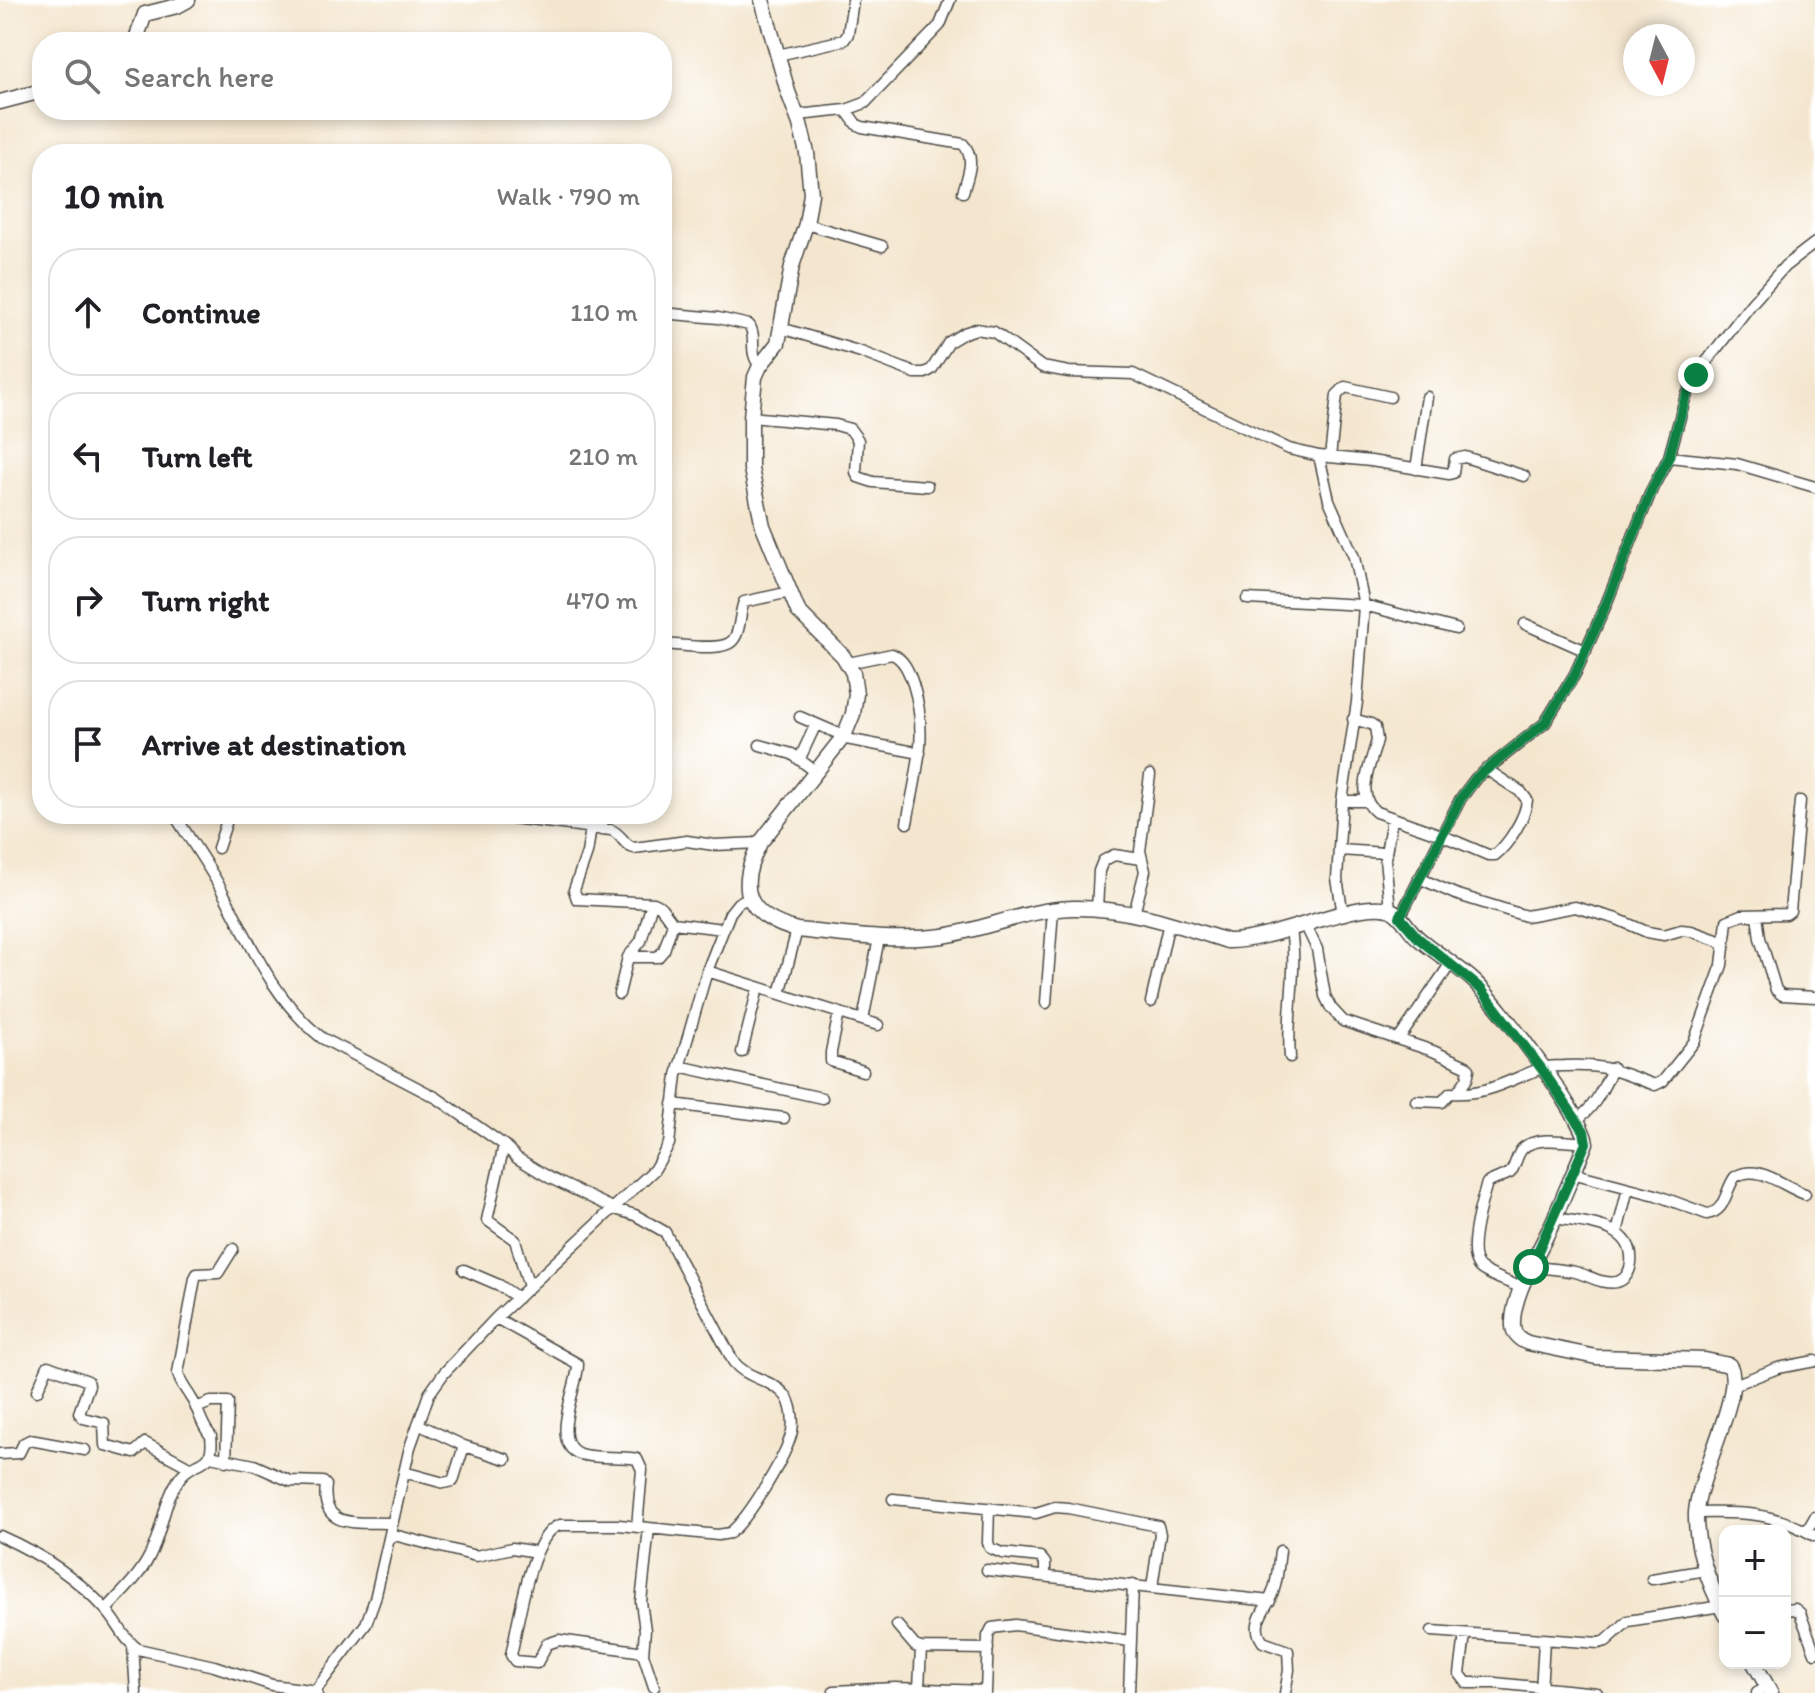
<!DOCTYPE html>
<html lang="en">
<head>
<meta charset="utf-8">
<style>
	:root { --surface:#fff; --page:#f2f2f2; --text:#202124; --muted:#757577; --line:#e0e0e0 }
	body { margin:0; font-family:Itim,sans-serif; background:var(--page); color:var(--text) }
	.controls { position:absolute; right:24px; bottom:24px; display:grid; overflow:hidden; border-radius:16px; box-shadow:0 4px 12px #0003 }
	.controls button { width:72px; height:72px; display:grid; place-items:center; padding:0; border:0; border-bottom:2px solid var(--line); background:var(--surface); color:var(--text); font:40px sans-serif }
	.compass { position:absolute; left:1623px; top:24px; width:72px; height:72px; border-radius:50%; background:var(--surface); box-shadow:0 4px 12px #0003; rotate:173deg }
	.stop { position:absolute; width:24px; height:24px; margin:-18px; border:6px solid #0b8043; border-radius:50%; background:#fff }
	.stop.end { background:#0b8043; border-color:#fff; box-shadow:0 2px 8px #0008 }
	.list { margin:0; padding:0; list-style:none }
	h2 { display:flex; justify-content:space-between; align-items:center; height:104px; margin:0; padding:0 32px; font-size:34px }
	h2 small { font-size:26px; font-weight:400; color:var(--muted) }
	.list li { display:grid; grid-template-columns:52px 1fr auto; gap:24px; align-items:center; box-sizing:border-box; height:128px; margin:0 16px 16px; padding:0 16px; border:2px solid var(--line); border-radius:32px }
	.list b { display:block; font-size:30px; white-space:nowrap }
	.list em { font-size:26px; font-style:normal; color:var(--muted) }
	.icon { flex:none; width:44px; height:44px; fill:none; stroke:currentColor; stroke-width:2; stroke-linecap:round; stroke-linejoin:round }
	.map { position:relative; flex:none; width:1815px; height:1693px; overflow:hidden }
	.search { position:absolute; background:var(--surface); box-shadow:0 4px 12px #0003; left:32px; top:32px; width:640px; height:88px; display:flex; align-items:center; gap:20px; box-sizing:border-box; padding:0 28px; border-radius:32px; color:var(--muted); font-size:30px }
	.panel { position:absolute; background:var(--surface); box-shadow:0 4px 12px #0003; left:32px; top:144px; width:640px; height:680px; border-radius:32px }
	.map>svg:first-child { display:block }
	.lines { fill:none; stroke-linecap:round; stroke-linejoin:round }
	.street-casing { stroke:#494743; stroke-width:13 }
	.secondary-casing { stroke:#494743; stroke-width:17 }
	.street { stroke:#fff; stroke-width:10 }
	.secondary { stroke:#fff; stroke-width:14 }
	.route { stroke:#0b8043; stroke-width:10 }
</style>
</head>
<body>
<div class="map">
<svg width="1815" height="1693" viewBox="0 0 1815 1693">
	<rect width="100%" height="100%" fill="#fff"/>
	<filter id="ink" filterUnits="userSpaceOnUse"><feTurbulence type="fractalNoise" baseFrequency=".0125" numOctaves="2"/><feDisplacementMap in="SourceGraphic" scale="16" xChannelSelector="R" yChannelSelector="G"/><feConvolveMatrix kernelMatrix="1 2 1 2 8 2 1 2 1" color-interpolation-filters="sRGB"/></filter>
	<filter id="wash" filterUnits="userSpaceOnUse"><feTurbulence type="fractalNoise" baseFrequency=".006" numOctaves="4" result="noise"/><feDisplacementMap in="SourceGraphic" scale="32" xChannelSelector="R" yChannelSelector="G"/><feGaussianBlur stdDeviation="1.8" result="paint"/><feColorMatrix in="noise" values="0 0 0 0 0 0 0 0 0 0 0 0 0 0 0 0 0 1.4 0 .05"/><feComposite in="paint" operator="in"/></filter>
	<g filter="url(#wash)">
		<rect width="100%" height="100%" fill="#f4e6ce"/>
	</g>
	<g filter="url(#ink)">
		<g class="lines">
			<defs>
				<path id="street" d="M778,55l66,-15 4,-6 5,-34
					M846,110l10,14 6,3 101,17c13,14 5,31 0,48
					M798,115l48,-5 19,-7 75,-78 10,-25
					M806,224l76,22
					M662,313l56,5 31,7c9,12 -2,26 11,41
					M781,328l80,24 54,21h10l7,-4 17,-27 15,-9 12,-4 18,3 48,35 27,5 64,2 156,75 30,7 52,5 78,13 4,-1 2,-14 10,-2 59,19
					M751,417l85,8 14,4 8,11 -2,32 2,5 15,5 54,4
					M1319,456l10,44 25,57 10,48 -7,97 -15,99 -5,78 6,35
					M1330,457l7,-62 8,-8 45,10
					M1669,457l68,7 78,23
					M1416,469l11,-72
					M1247,599l117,6 92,24
					M1525,624l61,27
					M662,644c16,0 61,9 71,-4 8,-9 6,-27 11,-38l46,-10
					M848,663l44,-9c12,5 17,18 21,30 16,51 3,88 -6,139
					M800,717l44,19
					M1353,719l18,5 4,3 2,13c-5,22 -23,55 -1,72l65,23 47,20h7c13,-10 31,-38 32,-55l-6,-8 -35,-23
					M841,738l79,15
					M760,745l32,9 24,18
					M800,758l16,-34
					M1342,801h24
					M174,814c15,24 32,48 46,73 29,53 53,113 102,151l115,60 67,47 13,13 33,20 65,31 20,6 30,17 68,129c13,18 39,18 52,34 7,8 9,26 7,36 -5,24 -43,87 -62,102l-12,2 -99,-10h-59c-30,8 -42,101 -49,130l4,6 22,2 10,-19 12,-4 78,11 6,3 11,33
					M479,814l132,16c11,4 13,16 23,18l53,-7 27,4 46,-2
					M591,828l-4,25 -13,37 3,9 77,4 6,3 13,17 50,6
					M601,830l3,-16
					M218,848l11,-34
					M1340,850l45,3
					M1419,878l36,16 71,22 49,-9 42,12 30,13 17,3 17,-5 10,1 34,12
					M1390,909l-5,-50 7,-41
					M1097,910l2,-39 4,-10 11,-6 27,4
					M1134,914l11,-43 -5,-20 10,-76
					M1757,915l3,23 16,52 6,5 33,2
					M1400,917l61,-119 15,-20 69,-55 30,-49 30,-67 47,-118 17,-32 16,-58 11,-24 56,-72 33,-37 30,-23
					M1306,926l11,23 8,47 6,12 12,13 90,30 33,15 3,3 -2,10 -10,14
					M628,957h30l6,-7 9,-27
					M707,971l171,54
					M619,994l9,-37 13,-16 11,-38
					M780,994l17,-64
					M1151,1002l18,-80
					M1046,1003l7,-93
					M839,1013l-8,39v9l32,10
					M863,1020l16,-82
					M1399,1039l52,-76
					M742,1052l16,-64
					M1290,1057c-4,-43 8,-84 1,-127
					M679,1066l143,32
					M1416,1101l26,1 8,-9c37,2 55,-11 89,-24 8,-3 17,-3 25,-3 43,-2 52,5 91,19l8,-4 31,-39 28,-77 5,-44 15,-6 44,-1 4,-3 10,-110
					M673,1104l111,14
					M1577,1119c19,-12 26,-32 36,-51
					M504,1145l-17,75 28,20 14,47
					M1572,1173l84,22 51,19c19,-2 18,-24 28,-37 24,-14 47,9 70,17
					M1617,1233l11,-45
					M1531,1267c14,1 30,2 44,5 13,3 27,13 42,10 8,-2 13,-10 14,-19 4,-40 -49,-40 -76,-45
					M464,1270l35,15 19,13
					M1522,1288c-13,-6 -29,-11 -41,-19 -17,-12 1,-69 6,-86l23,-10c6,-7 6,-17 12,-24 13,-14 47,-7 64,-6
					M496,1318l82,46c1,21 -30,79 2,90 17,5 39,2 57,5l5,11 -5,57
					M1734,1385l44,-17 37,-7
					M37,1391l11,-25 40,15 1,4 -10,28 4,5 21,5 1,22 29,8 11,-10 46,25
					M196,1408l15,-6h17l-2,59
					M418,1424l46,22 42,13
					M0,1454l19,-1 5,-10 6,-3 55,10
					M210,1456l44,9 36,16 33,1 3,3c-6,46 32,36 65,38
					M404,1472l40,11 9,-2 11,-35
					M893,1499l143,14 19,-6 13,1 90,18 2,8 -8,53
					M989,1508l-1,34 2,6 12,5 38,4 5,6v13
					M1696,1513c47,-1 77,-1 119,23
					M1807,1531l8,-14
					M390,1534l86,22 36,-8 25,4
					M0,1536c41,18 77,41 107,75 11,12 17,29 31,38l76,17 58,19 38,5 7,3
					M1280,1551c-2,13 -2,26 -6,38 -5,19 -26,33 -11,53l25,9 1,19 -4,23
					M987,1570l283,31
					M1652,1579l54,-9
					M106,1610c15,-17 33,-33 43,-53 14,-26 14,-57 32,-81 15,-18 34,-7 30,-40 -11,-12 -11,-25 -20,-38 -5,-9 -11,-14 -13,-25l17,-95 2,-4 21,-1 15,-24
					M1785,1610l10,-1 5,4 15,40
					M897,1625l18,21 6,2 67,1
					M1432,1631l167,12 7,-2 22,-20 93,-15
					M1465,1634l-5,40 7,9h28l102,10
					M133,1646l3,47
					M643,1654l2,-24 -4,-28 8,-74
					M919,1688l2,-40
					M315,1691l51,-67 9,-25 35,-152 19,-53 15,-21 52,-55 158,-148 15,-26 8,-69 30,-104 23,-58 8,-10 10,-5
					M834,1691l61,-3 91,3
					M1541,1691l3,-50
					M986,1693l2,-57 4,-8 23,-3 115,16
					M1129,1693l4,-108
					M1757,1693l11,-6"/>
				<path id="secondary" d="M762,0l26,92 12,32 7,29 4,41 -5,30 -14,42 -14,77 -18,23 -5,11 -4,40v52l12,57 35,85 45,45 10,17 3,21 -3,20 -9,22 -84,107c-24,46 -14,73 37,87 48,5 97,12 146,6 44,-7 85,-27 130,-28 54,-1 104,17 154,33 46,1 127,-41 161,-32 13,3 20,21 30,29 19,16 40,28 58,45 23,22 107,133 110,160 -10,25 -21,49 -31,74 -12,30 -44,76 -42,109 1,10 7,14 15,17l68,14 109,3 24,5c17,23 -32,113 -33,148 -1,35 13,71 29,102
					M135,42l10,-28 32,-8 11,-6
					M0,102l42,-11
					M1754,1663l17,30"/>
			</defs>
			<!-- street casing -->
			<use href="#street" class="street-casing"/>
			<!-- secondary casing -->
			<use href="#secondary" class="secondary-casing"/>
			<!-- street -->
			<use href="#street" class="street"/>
			<!-- secondary -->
			<use href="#secondary" class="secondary"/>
		</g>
	</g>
	<g class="lines" filter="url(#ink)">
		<!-- route -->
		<path class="route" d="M1531,1267l55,-124 -2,-12 -43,-63 -60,-79 -63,-51 -18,-21 61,-119 15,-20 69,-55 30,-49 30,-67 47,-118 17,-32 16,-58 11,-24"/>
	</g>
</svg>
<div class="controls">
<button>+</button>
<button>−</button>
</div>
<svg class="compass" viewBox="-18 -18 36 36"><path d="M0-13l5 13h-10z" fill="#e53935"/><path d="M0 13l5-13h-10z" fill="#757577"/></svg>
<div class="stop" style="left:1531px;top:1267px"></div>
<div class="stop end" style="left:1696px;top:375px"></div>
<div class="search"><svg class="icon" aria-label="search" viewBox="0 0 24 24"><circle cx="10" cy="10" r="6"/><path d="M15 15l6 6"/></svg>Search here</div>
<section class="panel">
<h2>10 min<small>Walk · 790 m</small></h2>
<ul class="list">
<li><svg class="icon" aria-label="ahead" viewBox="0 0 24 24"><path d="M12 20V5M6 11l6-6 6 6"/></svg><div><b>Continue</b></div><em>110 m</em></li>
<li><svg class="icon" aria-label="left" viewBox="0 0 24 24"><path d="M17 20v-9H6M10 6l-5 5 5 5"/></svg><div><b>Turn left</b></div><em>210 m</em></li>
<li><svg class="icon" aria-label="right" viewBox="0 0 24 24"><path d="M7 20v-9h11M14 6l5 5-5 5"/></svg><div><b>Turn right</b></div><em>470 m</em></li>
<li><svg class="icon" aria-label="arrive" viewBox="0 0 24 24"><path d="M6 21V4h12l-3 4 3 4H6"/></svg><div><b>Arrive at destination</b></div></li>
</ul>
</section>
</div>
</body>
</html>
